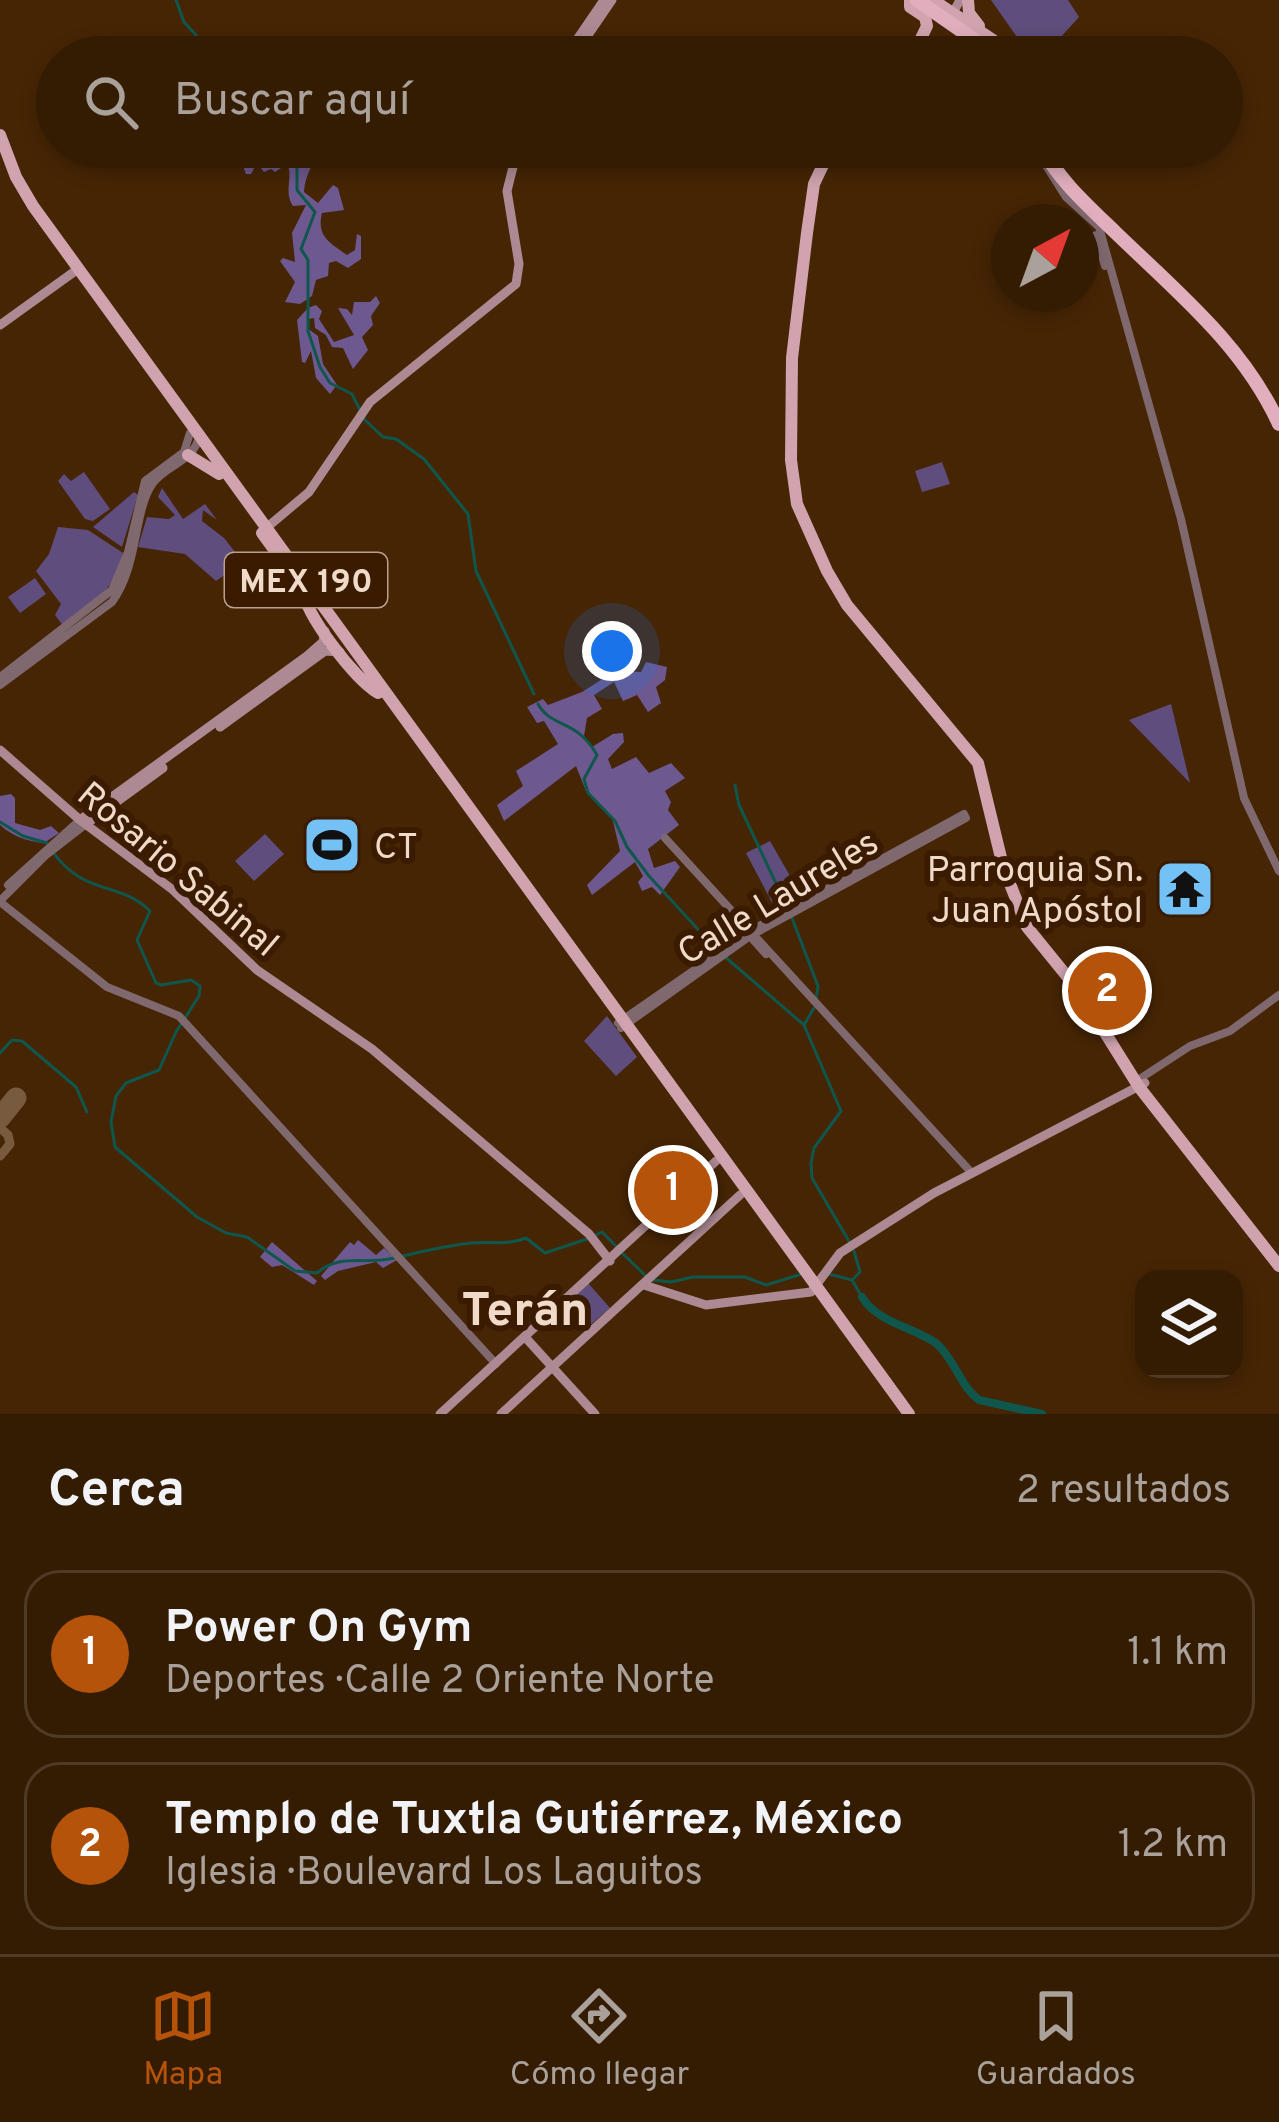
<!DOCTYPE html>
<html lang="es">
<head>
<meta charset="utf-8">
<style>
	:root { --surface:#341c03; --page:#3c250d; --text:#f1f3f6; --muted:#a9a19a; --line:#4e3a25; --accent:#b45309 }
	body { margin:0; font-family:Overpass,sans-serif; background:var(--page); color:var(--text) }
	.controls { position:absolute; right:36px; bottom:36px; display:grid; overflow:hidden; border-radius:24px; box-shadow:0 6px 18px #0003 }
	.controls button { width:108px; height:108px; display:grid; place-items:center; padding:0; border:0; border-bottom:3px solid var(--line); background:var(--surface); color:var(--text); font:60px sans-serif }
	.compass { position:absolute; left:991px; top:204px; width:108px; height:108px; border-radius:50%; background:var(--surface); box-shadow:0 6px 18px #0003; rotate:41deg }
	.you { position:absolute; left:612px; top:651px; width:42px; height:42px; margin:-30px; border:9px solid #fff; border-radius:50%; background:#1a73e8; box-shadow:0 0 0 18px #1a73e833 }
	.badge { display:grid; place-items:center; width:78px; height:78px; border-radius:50%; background:var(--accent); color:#fff; font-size:39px; font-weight:700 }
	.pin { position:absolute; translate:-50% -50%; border:6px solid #fff; box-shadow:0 3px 12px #0006 }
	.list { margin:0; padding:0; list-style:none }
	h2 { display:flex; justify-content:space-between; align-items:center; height:156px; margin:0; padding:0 48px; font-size:51px }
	h2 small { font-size:39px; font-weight:400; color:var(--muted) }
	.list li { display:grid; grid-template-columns:78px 1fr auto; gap:36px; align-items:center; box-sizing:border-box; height:168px; margin:0 24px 24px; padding:0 24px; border:3px solid var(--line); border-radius:36px }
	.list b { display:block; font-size:45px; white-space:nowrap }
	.list p { margin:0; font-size:39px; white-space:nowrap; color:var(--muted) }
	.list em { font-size:39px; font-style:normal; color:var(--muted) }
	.icon { flex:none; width:66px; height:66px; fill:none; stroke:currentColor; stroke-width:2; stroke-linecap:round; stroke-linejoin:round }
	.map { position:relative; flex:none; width:1279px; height:1414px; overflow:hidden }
	.search { position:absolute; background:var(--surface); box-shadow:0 6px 18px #0003; left:36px; right:36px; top:36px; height:132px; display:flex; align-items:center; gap:30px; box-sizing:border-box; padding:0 42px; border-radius:66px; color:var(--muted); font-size:45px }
	.sheet { height:540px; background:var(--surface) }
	nav { display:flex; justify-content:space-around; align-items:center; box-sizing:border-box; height:168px; border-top:3px solid var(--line); background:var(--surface); font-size:33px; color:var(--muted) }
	nav a { display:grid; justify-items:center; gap:6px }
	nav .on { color:var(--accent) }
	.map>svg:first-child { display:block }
	.green { fill:#5f4e7d }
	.forest { fill:#6d598f }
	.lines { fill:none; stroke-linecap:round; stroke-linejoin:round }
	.stream { stroke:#0f574c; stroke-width:3 }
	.river { stroke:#0f574c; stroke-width:8 }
	.taxiway { stroke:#785a3e; stroke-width:9 }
	.runway { stroke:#785a3e; stroke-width:21 }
	.tertiary { stroke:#7f696f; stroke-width:8 }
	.secondary { stroke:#ad8a93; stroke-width:9 }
	.primary { stroke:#d0a3af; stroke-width:12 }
	.trunk { stroke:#e0aebc; stroke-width:14 }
	.labels { text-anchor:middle; stroke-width:12; stroke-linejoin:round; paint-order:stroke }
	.shield { fill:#3b1b00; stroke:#baa18d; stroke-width:3 }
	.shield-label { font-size:33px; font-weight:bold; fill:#f0dac9 }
	.poi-label { font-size:36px; fill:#f0dac9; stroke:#3b1b00; text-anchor:start }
	.street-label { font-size:36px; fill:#f0dac9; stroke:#3b1b00 }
	.district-label { font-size:48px; font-weight:bold; fill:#f0dac9; stroke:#3b1b00 }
</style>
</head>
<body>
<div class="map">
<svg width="1279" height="1414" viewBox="0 0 1279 1414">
	<rect width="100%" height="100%" fill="#462504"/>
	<!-- green -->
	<path class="green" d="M991,0h77l11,17 -19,21 7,15 -5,4h-31z
		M942,462l8,22 -28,8 -7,-21z
		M84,472l26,37 -17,12 -8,-2 -27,-38 6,-7 7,7z
		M162,488l21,31 22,-15 12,16 -14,-10 -1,11 22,17 19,24 -27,19 -31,-27 -47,-7 9,-30 22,2 6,-4 -17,-18z
		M134,492l4,3 -16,52 -29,-20z
		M58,527l30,3 35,23c-8,37 -30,51 -59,74l-9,-12 6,-11 -25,-33 13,-17z
		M35,578l11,16 -26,19 -12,-16z
		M1171,704l19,79 -61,-63z
		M265,834l19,20 -30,27 -19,-20z
		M770,841l35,61 -26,14 -33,-63z
		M607,1016l30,41 -21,19 -32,-35z
		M588,1283l22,25 -22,19 -23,-25z"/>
	<!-- forest -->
	<path class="forest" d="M247,147h72c-5,17 -14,27 -15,45l14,11 15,-18 5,3 6,22 -22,3c-6,24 9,30 25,42l8,-5 2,-16 4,2v23l-13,9 -12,-7 -7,2 -1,13 -12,4 -4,16 -12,8 -15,-2 10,-20 -15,-21 3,-3 12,4 -3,-29 14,-28 -13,1c-10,-14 1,-30 -6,-42l-12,8 -4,-3 -7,3 -3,-4 2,-5 -5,-2 -7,13h-5l-4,-11 10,-10z
		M376,296l4,7 -9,13 2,9 -11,12 6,13 -15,19 -10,-21 -11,-1 -6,-12 -11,-7 -1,-10 -5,1 -2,9 11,8 5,28 14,21 -7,9 -14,-16 -5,-27 -6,12 -3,-1 -5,-42 11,-12 8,-3 6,6 -3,8 15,23 20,-7 -16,-27 9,1 5,6 2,-13h16z
		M612,659h7l3,12 19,1 5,-10 21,5 -2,13 -9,7 5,16 -13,9 -11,-17 -14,6 -9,-19 -20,13 8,14 -15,9 -3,18 8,11 21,-13 10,-1 1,9 -16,17 4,10 24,-12 13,16 22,-10 14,15 -20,13 6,11 -3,8 11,15 -31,24 6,19 21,-7 5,6 -20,28 -8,-8 -10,4 -4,-9 5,-6 -8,-14 -43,33 -5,-10 33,-34 -8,-34 -26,-26 -10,-25 -72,55 -7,-16 26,-19 -7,-15 42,-27 -14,-23 -7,2 -10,-16 16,-8 5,6 34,-13 30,-19z
		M11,794l4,4v25l25,7 11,-4 8,7 -15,10c-18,-2 -30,-6 -44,-18v-29z
		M358,1240l18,15 8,-7 13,12 -14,8 -7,-6 -38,9 -13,9 -4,-4 29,-34 4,3z
		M272,1242l45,39 -3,4 -32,-20 -10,2 -12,-10z"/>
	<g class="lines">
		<!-- stream -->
		<path class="stream" d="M176,0l8,22 32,35
			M265,147l17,6 11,-4 4,5v36l18,22 -14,37 7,11v71l12,36 10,16 22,11 13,26 18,17 13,2 28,20 44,55 8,57 58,123
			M538,704c14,25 38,14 59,51l-13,24 4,14 27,28 12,26 22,29 68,74
			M735,785l4,20 49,104
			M0,822l23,14 24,7
			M52,851c33,46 66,29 98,60l-13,29 19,43 5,2 30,-5 9,6 -1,10 -23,36 -17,38 -33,13 -10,13 -5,26 4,25 82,70 29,16 21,4 48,34 22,2c22,-19 45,-9 72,-14 28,-6 54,-13 82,-16 21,-2 36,3 55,-5l19,15 42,-14
			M792,918l26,68 -2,13
			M724,956l80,69 37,86 -27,37 -3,15 1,15 38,65
			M804,1025l10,-17
			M0,1053l12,-13 10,1 54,46 11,25
			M596,1235l6,-3 14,14
			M622,1253l23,22
			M829,1274l23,6 10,17
			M853,1279l7,-7 -6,-21
			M654,1280l17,2 22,-5h52l21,8 36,-11"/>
		<!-- river -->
		<path class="river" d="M862,1297c15,26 57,32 75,47 18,16 23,42 42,56l63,14"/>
		<!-- taxiway -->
		<path class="taxiway" d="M0,1128l8,7 2,9 -10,12"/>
		<!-- runway -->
		<path class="runway" d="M0,1118l16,-20"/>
		<!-- tertiary -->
		<path class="tertiary" d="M1035,148l31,49 33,30 82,292 63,279 35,73
			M1096,235l9,31
			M0,677l112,-87 16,-38 17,-71 39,-29 6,-19
			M0,685l112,-83c27,-36 21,-91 41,-119 13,-18 42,-22 46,-47
			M665,838l305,333
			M8,885l72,-65
			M0,901l46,-46 40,-31
			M0,902l107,85 72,29 317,348
			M732,916l34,38
			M618,1023l134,-93 212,-116 2,4 -216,118 -129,92
			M1141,1078l49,-32 40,-15 49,-36"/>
		<!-- secondary -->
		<path class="secondary" d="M953,13l7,-13
			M565,57l39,-57
			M573,57l39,-57
			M0,325l78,-56
			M265,529l44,-37 61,-90 146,-118 3,-20 -12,-73 11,-44h-6
			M220,727l105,-76 15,1
			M0,750l80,70 93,70 84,80 115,79 217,185 21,27
			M80,820l227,-164 16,-14 2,-11
			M86,824l77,-56
			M644,1285l62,20 105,-13 29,-39 94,-60 211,-110
			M525,1337l70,77
			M440,1414l276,-253
			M501,1414l239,-219"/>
		<!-- primary -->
		<path class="primary" d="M910,0v7l15,10 2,9 -15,31
			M933,0l60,40 18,17
			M968,0l1,13 10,13
			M926,57c22,-24 38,-14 62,0
			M0,135l16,42 17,29 876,1208
			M839,147l-16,18 -9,19 -7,49 -15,125 -1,102 6,44 30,67 20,34 131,158 25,103 24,61 52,64 60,96 140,179
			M188,455l31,19
			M262,533l37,51
			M302,588c4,28 52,90 76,105"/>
		<!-- trunk -->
		<path class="trunk" d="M917,0l82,57
			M1041,147c19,34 46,58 74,85 61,59 128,113 164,192"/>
	</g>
	<!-- icons -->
	<defs>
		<symbol id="stadium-square" viewBox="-11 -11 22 22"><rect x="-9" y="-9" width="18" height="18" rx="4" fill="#73c1f5" stroke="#3b1b00"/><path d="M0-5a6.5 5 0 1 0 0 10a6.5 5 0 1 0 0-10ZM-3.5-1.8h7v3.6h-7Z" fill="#111"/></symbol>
		<symbol id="temple-square" viewBox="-11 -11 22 22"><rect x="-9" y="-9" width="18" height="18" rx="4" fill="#73c1f5" stroke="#3b1b00"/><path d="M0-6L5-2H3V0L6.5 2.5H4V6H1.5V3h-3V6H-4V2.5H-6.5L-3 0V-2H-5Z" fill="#111"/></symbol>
	</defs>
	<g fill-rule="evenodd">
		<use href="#stadium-square" x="299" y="812" width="66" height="66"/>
		<use href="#temple-square" x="1152" y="856" width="66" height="66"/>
	</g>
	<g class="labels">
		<!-- shield labels -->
		<rect class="shield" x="225" y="553" width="162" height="54" rx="9"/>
		<g class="shield-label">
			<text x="306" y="592">MEX 190</text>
		</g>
		<!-- poi labels -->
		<g class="poi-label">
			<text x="374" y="858">CT</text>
			<text x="1143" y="881" text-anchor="end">Parroquia Sn.<tspan x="1143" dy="41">Juan Apóstol</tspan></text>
		</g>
		<!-- street labels -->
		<g class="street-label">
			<text transform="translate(179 868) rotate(40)" y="13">Rosario Sabinal</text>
			<text transform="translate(777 896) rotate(-31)" y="13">Calle Laureles</text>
		</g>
		<!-- district labels -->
		<g class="district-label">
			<text x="525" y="1325">Terán</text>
		</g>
	</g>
</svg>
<div class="controls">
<button><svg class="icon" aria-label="layers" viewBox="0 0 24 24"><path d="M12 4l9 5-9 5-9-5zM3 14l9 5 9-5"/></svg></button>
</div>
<svg class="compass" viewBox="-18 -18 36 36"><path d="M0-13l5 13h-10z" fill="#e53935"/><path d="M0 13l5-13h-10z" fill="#a9a19a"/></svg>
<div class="you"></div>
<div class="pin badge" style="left:673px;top:1190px">1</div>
<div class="pin badge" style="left:1107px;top:991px">2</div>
<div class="search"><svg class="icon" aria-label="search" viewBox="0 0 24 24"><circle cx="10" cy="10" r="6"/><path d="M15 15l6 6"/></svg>Buscar aquí</div>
</div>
<section class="sheet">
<h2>Cerca<small>2 resultados</small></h2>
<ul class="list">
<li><span class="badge">1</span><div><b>Power On Gym</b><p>Deportes · Calle 2 Oriente Norte</p></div><em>1.1 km</em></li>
<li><span class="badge">2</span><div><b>Templo de Tuxtla Gutiérrez, México</b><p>Iglesia · Boulevard Los Laguitos</p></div><em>1.2 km</em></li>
</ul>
</section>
<nav>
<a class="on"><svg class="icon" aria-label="map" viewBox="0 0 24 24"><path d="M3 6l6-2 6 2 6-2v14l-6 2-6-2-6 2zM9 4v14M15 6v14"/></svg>Mapa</a>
<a><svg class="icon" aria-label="directions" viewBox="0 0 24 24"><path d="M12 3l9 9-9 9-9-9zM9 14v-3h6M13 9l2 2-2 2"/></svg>Cómo llegar</a>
<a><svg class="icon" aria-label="saved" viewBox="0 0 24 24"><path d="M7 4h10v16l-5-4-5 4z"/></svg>Guardados</a>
</nav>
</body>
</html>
